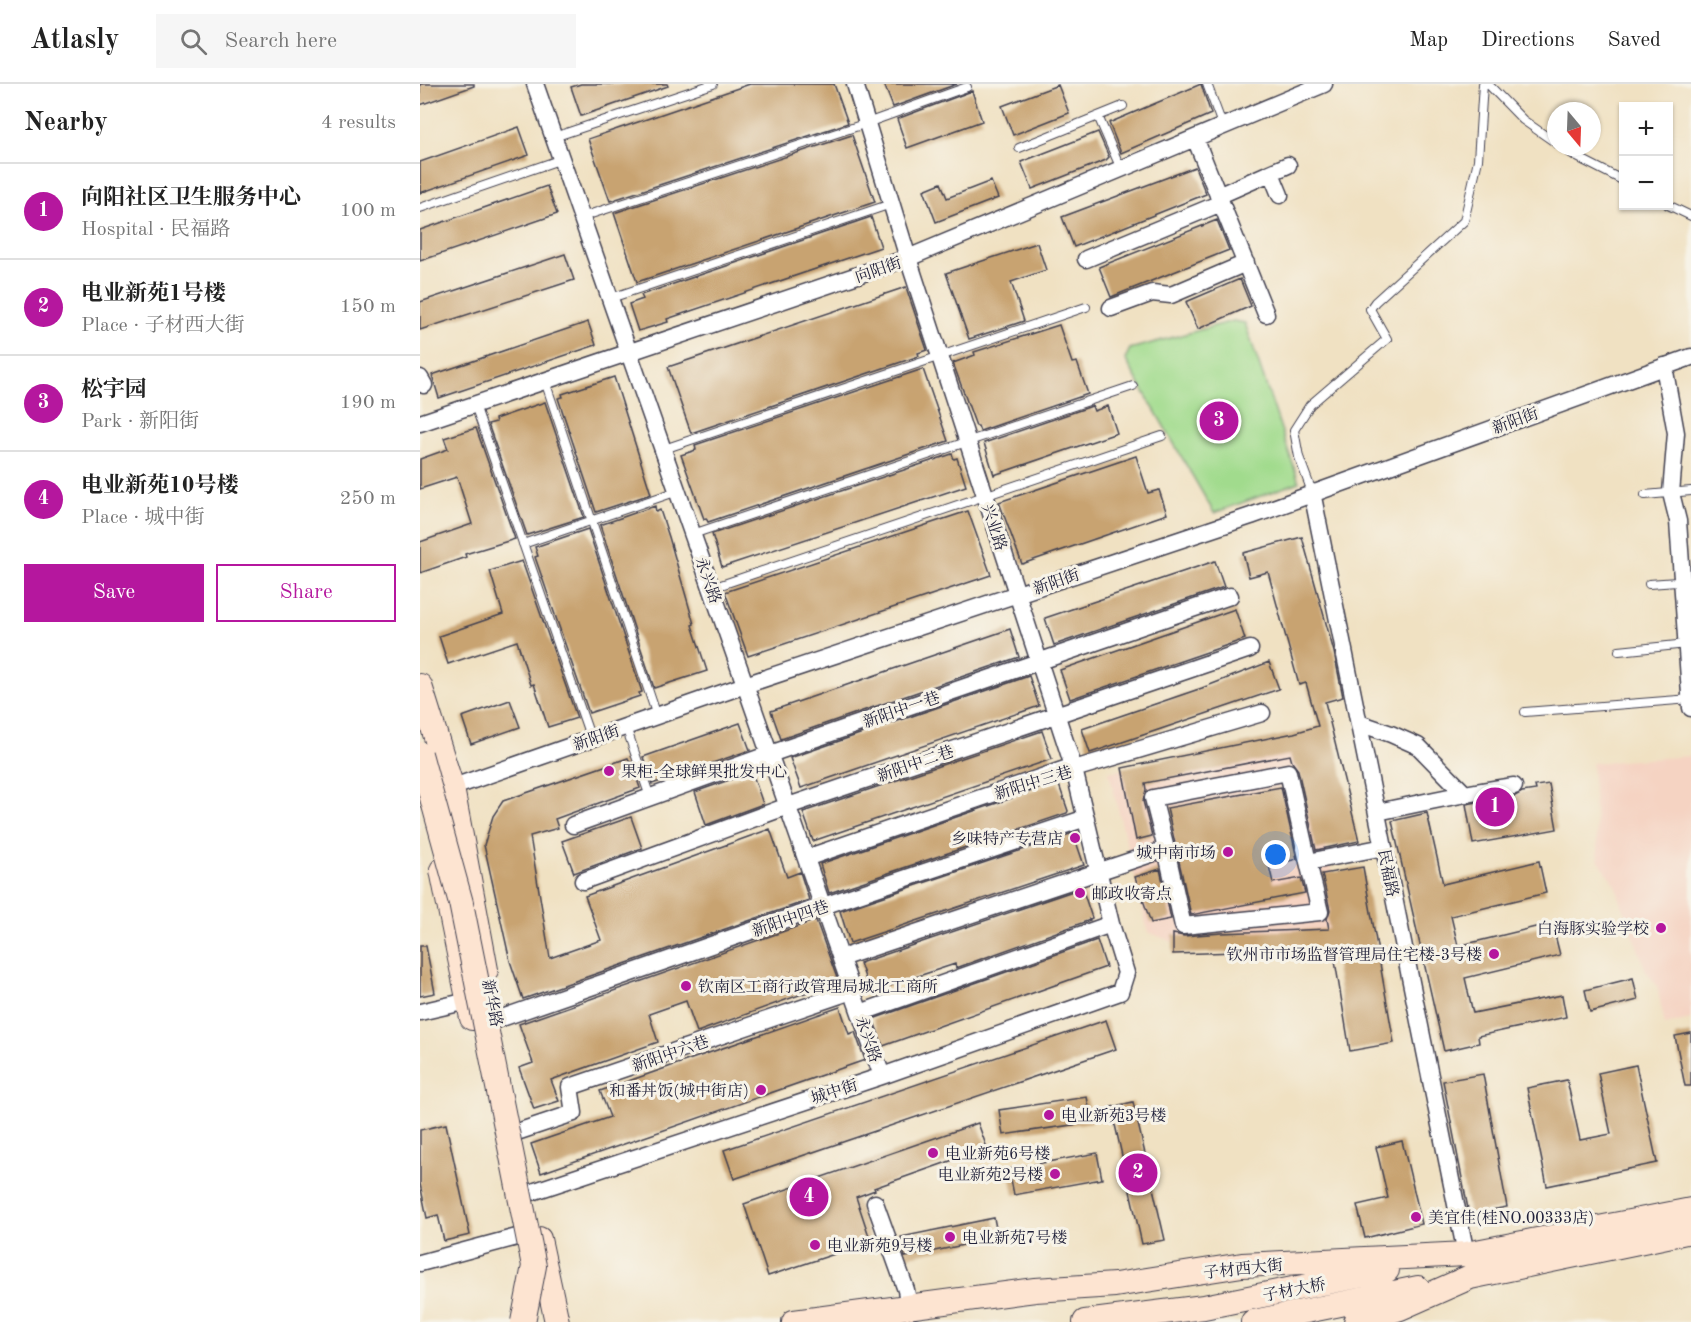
<!DOCTYPE html>
<html lang="en">
<head>
<meta charset="utf-8">
<style>
	:root { --surface:#fff; --page:#f6f6f6; --text:#222; --muted:#767676; --line:#e0e0e0; --accent:#b5179e }
	body { margin:0; font-family:"Old Standard TT","Noto Serif SC",serif; background:var(--page); color:var(--text) }
	.controls { position:absolute; right:18px; top:18px; display:grid; overflow:hidden; border-radius:0px; box-shadow:0 2px 4px #0004 }
	.controls button { width:54px; height:54px; display:grid; place-items:center; padding:0; border:0; border-bottom:2px solid var(--line); background:var(--surface); color:var(--text); font:30px sans-serif }
	.compass { position:absolute; left:1127px; top:18px; width:54px; height:54px; border-radius:50%; background:var(--surface); box-shadow:0 2px 4px #0004; rotate:161deg }
	.you { position:absolute; left:856px; top:771px; width:21px; height:21px; margin:-15px; border:4px solid #fff; border-radius:50%; background:#1a73e8; box-shadow:0 0 0 9px #1a73e833 }
	.badge { display:grid; place-items:center; width:39px; height:39px; border-radius:50%; background:var(--accent); color:#fff; font-size:20px; font-weight:700 }
	.pin { position:absolute; translate:-50% -50%; border:3px solid #fff; box-shadow:0 2px 6px #0006 }
	.list { margin:0; padding:0; list-style:none }
	h2 { display:flex; justify-content:space-between; align-items:center; height:78px; margin:0; padding:0 24px; font-size:26px }
	h2 small { font-size:20px; font-weight:400; color:var(--muted) }
	.list li { display:grid; grid-template-columns:39px 1fr auto; gap:18px; align-items:center; box-sizing:border-box; height:96px; padding:0 24px; border-top:2px solid var(--line) }
	.list b { display:block; font-size:22px; white-space:nowrap }
	.list p { margin:0; font-size:20px; white-space:nowrap; color:var(--muted) }
	.list em { font-size:20px; font-style:normal; color:var(--muted) }
	.actions { display:flex; gap:12px; padding:18px 24px }
	.actions a { flex:1; padding:14px 0; border:2px solid var(--accent); border-radius:0px; text-align:center; font-size:21px; color:var(--accent) }
	.actions .main { background:var(--accent); color:#fff }
	.icon { flex:none; width:33px; height:33px; fill:none; stroke:currentColor; stroke-width:2; stroke-linecap:round; stroke-linejoin:round }
	.map { position:relative; flex:none; width:1271px; height:1238px; overflow:hidden }
	header { display:flex; align-items:center; gap:36px; box-sizing:border-box; height:84px; padding:0 30px; background:var(--surface); border-bottom:2px solid var(--line) }
	header strong { font-size:28px }
	nav { display:flex; gap:33px; margin-inline-start:auto; font-size:21px }
	.search { width:420px; height:54px; background:var(--page); display:flex; align-items:center; gap:15px; box-sizing:border-box; padding:0 21px; border-radius:0px; color:var(--muted); font-size:22px }
	main { display:flex }
	aside { flex:1; background:var(--surface) }
	.map>svg:first-child { display:block }
	.built { fill:#f5d3c2 }
	.green { fill:#a1db8d; stroke:#627e64; stroke-width:1.5 }
	.building { fill:#c8a371 }
	.lines { fill:none; stroke-linecap:round; stroke-linejoin:round }
	.lane-casing { stroke:#413f4f; stroke-width:10 }
	.street-casing { stroke:#413f4f; stroke-width:19 }
	.secondary-casing { stroke:#413f4f; stroke-width:26 }
	.lane { stroke:#fff; stroke-width:8 }
	.street { stroke:#fff; stroke-width:16 }
	.secondary { stroke:#fde4d1; stroke-width:24 }
	.secondary-bridge-casing { stroke:#413f4f; stroke-width:26; stroke-linecap:butt }
	.secondary-bridge { stroke:#fde4d1; stroke-width:24 }
	.poi-dot { fill:#b5179e; stroke:#f7f3e8; stroke-width:2 }
	.labels { text-anchor:middle; stroke-width:6; stroke-linejoin:round; paint-order:stroke }
	.street-label { font-size:16px; fill:#22223b; stroke:#f7f3e8 }
	.poi-label { font-size:16px; fill:#22223b; stroke:#f7f3e8; text-anchor:start }
</style>
</head>
<body>
<header>
<strong>Atlasly</strong>
<div class="search"><svg class="icon" aria-label="search" viewBox="0 0 24 24"><circle cx="10" cy="10" r="6"/><path d="M15 15l6 6"/></svg>Search here</div>
<nav><a>Map</a><a>Directions</a><a>Saved</a></nav>
</header>
<main>
<aside>
<h2>Nearby<small>4 results</small></h2>
<ul class="list">
<li><span class="badge">1</span><div><b>向阳社区卫生服务中心</b><p>Hospital · 民福路</p></div><em>100 m</em></li>
<li><span class="badge">2</span><div><b>电业新苑1号楼</b><p>Place · 子材西大街</p></div><em>150 m</em></li>
<li><span class="badge">3</span><div><b>松宇园</b><p>Park · 新阳街</p></div><em>190 m</em></li>
<li><span class="badge">4</span><div><b>电业新苑10号楼</b><p>Place · 城中街</p></div><em>250 m</em></li>
</ul>
<div class="actions"><a class="main">Save</a><a>Share</a></div>
</aside>
<div class="map">
<svg width="1271" height="1238" viewBox="0 0 1271 1238">
	<rect width="100%" height="100%" fill="#f7f3e8"/>
	<filter id="ink" filterUnits="userSpaceOnUse"><feTurbulence type="fractalNoise" baseFrequency=".0167" numOctaves="2"/><feDisplacementMap in="SourceGraphic" scale="12" xChannelSelector="R" yChannelSelector="G"/><feConvolveMatrix kernelMatrix="1 2 1 2 8 2 1 2 1" color-interpolation-filters="sRGB"/></filter>
	<filter id="wash" filterUnits="userSpaceOnUse"><feTurbulence type="fractalNoise" baseFrequency=".008" numOctaves="4" result="noise"/><feDisplacementMap in="SourceGraphic" scale="24" xChannelSelector="R" yChannelSelector="G"/><feGaussianBlur stdDeviation="1.35" result="paint"/><feColorMatrix in="noise" values="0 0 0 0 0 0 0 0 0 0 0 0 0 0 0 0 0 1.4 0 .05"/><feComposite in="paint" operator="in"/></filter>
	<g filter="url(#wash)">
		<rect width="100%" height="100%" fill="#f0e1c2"/>
		<!-- built -->
		<path class="built" d="M881,649l48,216 -175,5 -1,-12 -25,-10 -39,-160z
			M1271,672v263l-26,6 -8,-39 -11,-15 -31,-86 -17,-26 -6,-96z"/>
		<!-- green -->
		<path class="green" d="M813,237l12,2 54,159 -85,31 -89,-154 5,-10z"/>
		<g id="blocks">
			<!-- building -->
			<path class="building" d="M0,0h54v2l-54,19z
				M161,0h86l1,2 -87,30 -10,-29z
				M330,0h84l14,39 -238,78 -22,-62z
				M464,0h73l-64,23z
				M781,0l10,30 -90,39 -12,-30z
				M638,1l11,28 -56,22 -11,-29z
				M552,7l10,30 -75,27 -10,-29z
				M99,43l10,28 -109,38v-31z
				M678,48l11,25 -3,3 -74,29 -11,-27z
				M432,51l23,67 -238,80 -23,-69z
				M775,83l11,27 -132,53 -12,-30z
				M571,97l7,17 -62,24 -12,-32 17,-7 6,15z
				M127,102l10,28 -137,47v-31z
				M451,133l10,30 -214,72 1,3 -30,9 -9,-27 14,-5 -2,-4z
				M797,136l12,30 -118,47 -12,-30z
				M617,159l9,27 -35,12 13,39 -55,18 -23,-66z
				M145,170l9,26 -154,50v-28z
				M820,195l11,27 -53,23 -12,-27z
				M486,203l21,63 -9,3 1,3 -228,77 -23,-66z
				M168,238l8,23 -157,53 -7,-23z
				M639,241l13,38 5,-1 11,32 -108,37 -2,-5h-2l-23,-63 22,-8 -1,-3z
				M503,285l25,72 -240,81 -2,-4 -2,1 -23,-64 15,-5 -1,-5z
				M194,293l37,117 -55,18 -38,-114 5,-1 -1,-3z
				M125,318l39,115 -57,18 -39,-111 8,-2 -1,-3z
				M672,322l2,5 14,-5 9,27 -123,42 -10,-32z
				M56,344l39,111 -50,15 1,3 -46,16v-31l52,-18 -15,-47 -37,12v-30l28,-10 -4,-11z
				M532,370l2,5 3,-1 9,28 -244,81 -10,-33z
				M716,372l12,37 11,-3 8,24 -145,50 -23,-62z
				M235,422l1,6 4,-2 9,27 25,87 -2,1 15,46 -53,17 -54,-163z
				M548,427l23,64 -243,81 -23,-64z
				M168,445l54,163 -3,1 1,3 -51,17 -54,-156 3,-1 -3,-9z
				M882,453l32,115 9,45 -18,5 34,139 -43,9 -18,-80 -6,-8 -2,-7 -145,28 1,7 -3,11 9,35 -16,4 -14,-72 172,-35 24,-7 -12,-43 -7,2 -31,-113 -19,5 -6,-24z
				M102,477l55,157 -29,9 -14,-43 -3,1 -14,-44 -69,23 -9,-28 64,-22 -13,-43z
				M795,477l9,26 -170,58 -9,-27z
				M815,525l10,30 -175,60 -10,-29z
				M590,545l9,28 -238,82 -10,-28z
				M849,578l10,27 -189,64 -8,-24 120,-41z
				M609,592l10,30 -238,82 -11,-30z
				M90,616l10,27 -49,17 -9,-27z
				M320,639l10,27 -98,34 -9,-27z
				M622,647l10,28 -239,82 -10,-29z
				M208,674l2,4h1l9,26 -85,31 3,9 -28,8 20,122 51,-18 -16,-44 185,-67 17,48 13,-5 9,28 -286,99 -13,-38 -26,-116 9,-29 10,-15z
				M332,688l11,32 -57,21 -11,-33z
				M638,698l10,29 -1,2 -238,80 -9,-29z
				M1129,700l8,45 -84,15 -7,-40 49,-8 7,-4 14,-2 -1,-4z
				M861,703l16,72 -28,7 4,17 28,-5 4,15 -114,22 -24,-107z
				M1007,729l16,71 96,-23 7,32 -95,23 7,30 94,-23 8,32 -95,23 8,35 89,-18 4,22 -88,19 1,7 -35,8 -52,-230z
				M211,733l11,31 -68,25 -12,-32z
				M653,749l11,32 -234,78 -10,-32z
				M943,783l31,176 -44,8 -17,-102 -160,5v-20l11,2 38,-3 107,-4 -2,-10 3,-9 -8,-36z
				M740,785l11,50 -20,4 -16,-46z
				M662,804l10,30 -3,1 1,1 -134,48 -1,-4 -85,28 -10,-29z
				M396,836l22,61 -141,51 -11,-31 -37,13 9,28 -107,38 8,21 -25,8 -15,-41 14,-5 -14,-39z
				M677,856l9,27 -223,79 -10,-27z
				M0,862h6l9,47 -15,3z
				M1213,894l5,22 -48,12 -5,-22z
				M420,923l9,27 6,-2 10,28 -324,113 -10,-29 79,-27 -10,-26z
				M686,936l10,29 -382,130 -10,-29z
				M1271,949v53h-6l-10,-50z
				M1216,981l21,98 -110,23 -20,-98 40,-8 13,60 31,-6 -13,-61z
				M1063,990l24,133 -38,7 -26,-133z
				M667,1013l5,25 -89,13 -4,-25z
				M713,1018l32,138 -23,4 -31,-137z
				M558,1039l9,25 -113,40 1,2 -19,7 15,45 -103,34 -24,-72z
				M26,1040l24,111 -26,6 -6,-26 -11,3 -7,-34v-54z
				M982,1057l20,83 -57,14 -8,-33 31,-7 -12,-51z
				M677,1069l5,26 -88,16 -5,-26z
				M574,1134l4,20 -93,19 -4,-20z"/>
		</g>
	</g>
	<g filter="url(#ink)">
		<use href="#blocks" fill-opacity="0" stroke="#413f4f" stroke-width="1.5"/>
		<g class="lines">
			<defs>
				<path id="lane" d="M787,0l16,43
					M1068,0l35,36 33,23
					M678,32l23,53
					M134,53l159,-53
					M1142,63l15,10 47,24
					M599,64l104,-42
					M1248,121l23,11
					M0,124l142,-49
					M162,133l285,-94 100,-36
					M191,214l280,-94
					M125,297l112,335
					M55,321l116,334
					M244,365l422,-142
					M892,408l-13,-35 -5,-27 16,-25 77,-66 -17,-30 5,-7 89,-81 14,-61 5,-76
					M1225,411l46,-4
					M273,450l440,-148
					M103,460l155,-53
					M1229,500l42,-3
					M292,504l450,-152
					M1199,567l68,-7
					M1105,628l166,-13
					M206,643l24,70"/>
				<path id="street" d="M115,0l347,992
					M775,54l71,176
					M851,89l9,22
					M798,112l70,-31
					M666,175l135,-56
					M691,224l41,-15 19,2 75,-32
					M1244,282l12,67 -5,60 7,28 13,187
					M0,294l4,7
					M0,339l488,-165 416,-174
					M892,408l154,762
					M939,639l32,11 27,12 46,47
					M22,707l303,-106 506,-169 440,-159
					M957,728c46,-9 90,-20 137,-26
					M153,741l197,-71 460,-158
					M746,765l17,77 137,-14 -12,-50
					M386,774l259,-89h9l188,-56
					M163,797l205,-75 462,-157
					M421,874l325,-109 -13,-51 135,-26 20,90 76,-15
					M0,928l48,-11
					M440,929l251,-89
					M76,936l327,-114 263,-88
					M97,1048l57,-19 -4,-26 282,-96
					M109,1109l353,-117 238,-84 6,-19 -15,-49 -37,-155 -166,-511 -53,-174
					M455,1119l31,87 3,17
					M0,1179l97,-26"/>
				<path id="secondary" d="M0,602l32,102 34,182
					M22,786l30,148
					M119,1155l18,83
					M374,1238l241,-32 80,-5 127,-20 224,-11 225,-44
					M665,1238l119,-15 183,-37
					M833,1238l165,-34
					M936,1238l44,-14 70,-31 221,-46"/>
			</defs>
			<!-- lane casing -->
			<use href="#lane" class="lane-casing"/>
			<!-- street casing -->
			<use href="#street" class="street-casing"/>
			<!-- secondary casing -->
			<use href="#secondary" class="secondary-casing"/>
			<!-- lane -->
			<use href="#lane" class="lane"/>
			<!-- street -->
			<use href="#street" class="street"/>
			<!-- secondary -->
			<use href="#secondary" class="secondary"/>
			<defs>
				<path id="secondary-bridge" d="M0,670l41,149 73,363 -11,56"/>
			</defs>
			<!-- secondary-bridge casing -->
			<use href="#secondary-bridge" class="secondary-bridge-casing"/>
			<!-- secondary-bridge -->
			<use href="#secondary-bridge" class="secondary-bridge"/>
		</g>
	</g>
	<!-- markers -->
	<g class="poi-dot">
		<circle cx="189" cy="687" r="6"/>
		<circle cx="655" cy="754" r="6"/>
		<circle cx="808" cy="768" r="6"/>
		<circle cx="660" cy="809" r="6"/>
		<circle cx="1241" cy="844" r="6"/>
		<circle cx="1074" cy="870" r="6"/>
		<circle cx="266" cy="902" r="6"/>
		<circle cx="341" cy="1006" r="6"/>
		<circle cx="629" cy="1031" r="6"/>
		<circle cx="513" cy="1069" r="6"/>
		<circle cx="635" cy="1090" r="6"/>
		<circle cx="996" cy="1133" r="6"/>
		<circle cx="530" cy="1153" r="6"/>
		<circle cx="395" cy="1161" r="6"/>
	</g>
	<g class="labels">
		<!-- street labels -->
		<g class="street-label">
			<text transform="translate(458 185) rotate(-19)" y="6">向阳街</text>
			<text transform="translate(1095 336) rotate(-20)" y="6">新阳街</text>
			<text transform="translate(575 443) rotate(72)" y="6">兴业路</text>
			<text transform="translate(289 496) rotate(71)" y="6">永兴路</text>
			<text transform="translate(636 497) rotate(-19)" y="6">新阳街</text>
			<text transform="translate(481 625) rotate(-19)" y="6">新阳中一巷</text>
			<text transform="translate(176 653) rotate(-19)" y="6">新阳街</text>
			<text transform="translate(495 679) rotate(-19)" y="6">新阳中二巷</text>
			<text transform="translate(613 698) rotate(-17)" y="6">新阳中三巷</text>
			<text transform="translate(969 789) rotate(79)" y="6">民福路</text>
			<text transform="translate(370 834) rotate(-19)" y="6">新阳中四巷</text>
			<text transform="translate(73 919) rotate(79)" y="6">新华路</text>
			<text transform="translate(449 955) rotate(71)" y="6">永兴路</text>
			<text transform="translate(250 969) rotate(-19)" y="6">新阳中六巷</text>
			<text transform="translate(414 1007) rotate(-18)" y="6">城中街</text>
			<text transform="translate(823 1184) rotate(-6)" y="6">子材西大街</text>
			<text transform="translate(874 1205) rotate(-11)" y="6">子材大桥</text>
		</g>
		<!-- poi labels -->
		<g class="poi-label">
			<text x="201" y="693">果柜-全球鲜果批发中心</text>
			<text x="643" y="760" text-anchor="end">乡味特产专营店</text>
			<text x="796" y="774" text-anchor="end">城中南市场</text>
			<text x="672" y="815">邮政收寄点</text>
			<text x="1229" y="850" text-anchor="end">白海豚实验学校</text>
			<text x="1062" y="876" text-anchor="end">钦州市市场监督管理局住宅楼-3号楼</text>
			<text x="278" y="908">钦南区工商行政管理局城北工商所</text>
			<text x="329" y="1012" text-anchor="end">和番丼饭(城中街店)</text>
			<text x="641" y="1037">电业新苑3号楼</text>
			<text x="525" y="1075">电业新苑6号楼</text>
			<text x="623" y="1096" text-anchor="end">电业新苑2号楼</text>
			<text x="1008" y="1139">美宜佳(桂NO.00333店)</text>
			<text x="542" y="1159">电业新苑7号楼</text>
			<text x="407" y="1167">电业新苑9号楼</text>
		</g>
	</g>
</svg>
<div class="controls">
<button>+</button>
<button>−</button>
</div>
<svg class="compass" viewBox="-18 -18 36 36"><path d="M0-13l5 13h-10z" fill="#e53935"/><path d="M0 13l5-13h-10z" fill="#767676"/></svg>
<div class="you"></div>
<div class="pin badge" style="left:1075px;top:723px">1</div>
<div class="pin badge" style="left:718px;top:1089px">2</div>
<div class="pin badge" style="left:799px;top:337px">3</div>
<div class="pin badge" style="left:389px;top:1113px">4</div>
</div>
</main>
</body>
</html>
